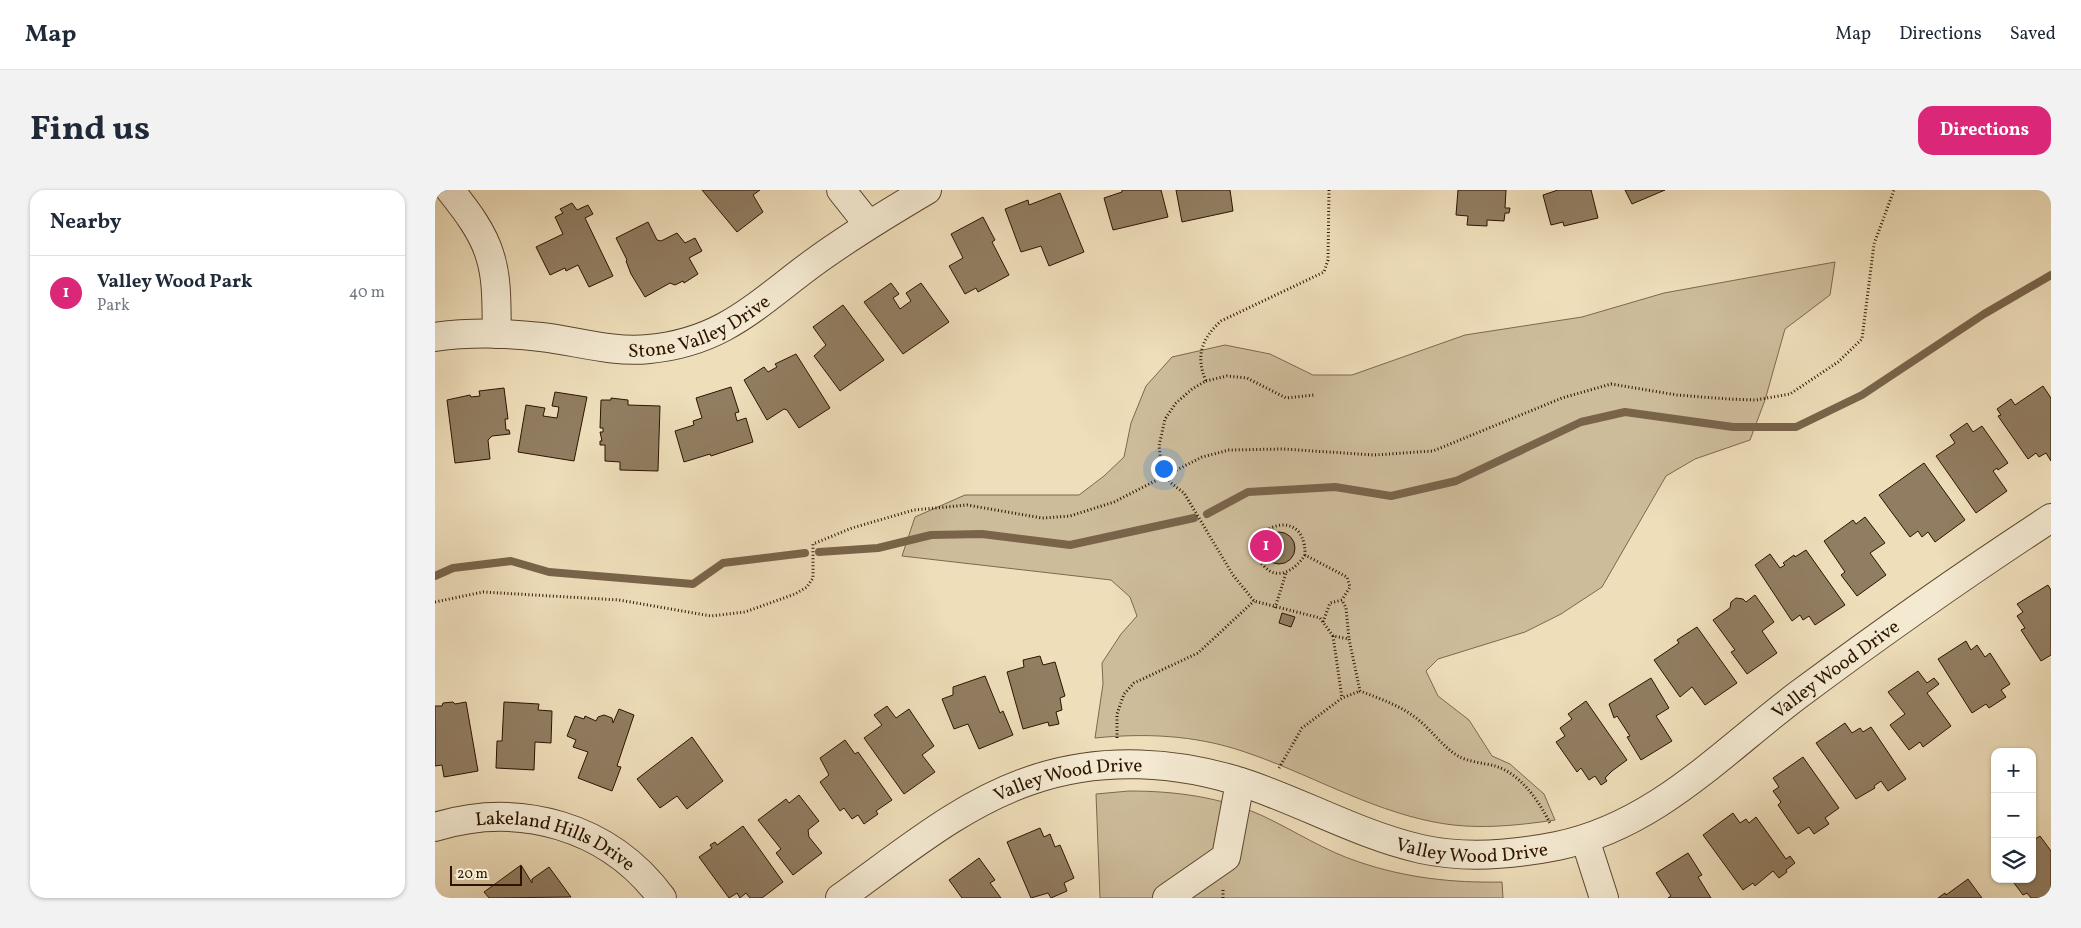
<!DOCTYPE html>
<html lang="en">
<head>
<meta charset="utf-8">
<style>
	:root { --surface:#fff; --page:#f2f2f3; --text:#1f2937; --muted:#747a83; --line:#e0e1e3; --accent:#db2777 }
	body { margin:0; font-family:Vollkorn,serif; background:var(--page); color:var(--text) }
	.controls { position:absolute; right:15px; bottom:15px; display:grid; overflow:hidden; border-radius:10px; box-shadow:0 1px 4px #0004 }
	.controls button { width:45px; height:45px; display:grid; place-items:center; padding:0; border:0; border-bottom:1px solid var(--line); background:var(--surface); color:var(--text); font:25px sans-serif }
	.scale { position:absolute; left:15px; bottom:12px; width:72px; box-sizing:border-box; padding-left:5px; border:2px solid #2d1400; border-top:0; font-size:14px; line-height:18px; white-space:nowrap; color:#2d1400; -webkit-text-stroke:4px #f4ead2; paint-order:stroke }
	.you { position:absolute; left:728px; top:278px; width:18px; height:18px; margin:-12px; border:4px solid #fff; border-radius:50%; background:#1a73e8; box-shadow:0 0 0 8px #1a73e833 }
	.badge { display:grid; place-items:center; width:32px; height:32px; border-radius:50%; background:var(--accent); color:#fff; font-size:16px; font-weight:700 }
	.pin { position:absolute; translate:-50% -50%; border:2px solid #fff; box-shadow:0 1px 5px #0006 }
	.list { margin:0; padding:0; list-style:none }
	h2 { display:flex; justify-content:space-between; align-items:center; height:65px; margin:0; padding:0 20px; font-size:21px }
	h2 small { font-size:16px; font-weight:400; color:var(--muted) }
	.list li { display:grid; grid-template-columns:32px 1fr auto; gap:15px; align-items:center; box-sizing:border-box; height:75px; padding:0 20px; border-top:1px solid var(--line) }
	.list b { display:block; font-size:19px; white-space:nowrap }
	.list p { margin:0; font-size:16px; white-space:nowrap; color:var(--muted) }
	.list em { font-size:16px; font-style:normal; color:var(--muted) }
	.icon { flex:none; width:28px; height:28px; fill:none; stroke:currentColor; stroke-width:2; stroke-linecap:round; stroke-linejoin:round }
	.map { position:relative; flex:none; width:1616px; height:708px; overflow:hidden; border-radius:15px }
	header { display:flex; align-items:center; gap:30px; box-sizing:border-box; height:70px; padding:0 25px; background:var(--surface); border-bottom:1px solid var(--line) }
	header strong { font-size:24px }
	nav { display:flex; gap:28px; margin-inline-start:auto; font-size:18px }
	.intro { display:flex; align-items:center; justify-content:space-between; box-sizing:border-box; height:120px; padding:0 30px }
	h1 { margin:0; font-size:35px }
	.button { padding:12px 22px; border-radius:15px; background:var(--accent); color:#fff; font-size:18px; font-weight:700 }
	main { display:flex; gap:30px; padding:0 30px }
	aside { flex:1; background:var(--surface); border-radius:15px; box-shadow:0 1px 4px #0004 }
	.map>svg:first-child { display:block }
	.green { fill:#cdbc9a; stroke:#7d684d }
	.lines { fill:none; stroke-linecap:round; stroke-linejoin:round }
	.stream { stroke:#79644a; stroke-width:8 }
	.building { fill:#917d61; stroke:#2d1400 }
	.minor-casing { stroke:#5d462e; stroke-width:30 }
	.path { stroke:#2d1400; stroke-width:3; stroke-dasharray:1 2.5; stroke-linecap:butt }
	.minor { stroke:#f4ead2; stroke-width:28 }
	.labels { text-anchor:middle; stroke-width:4; stroke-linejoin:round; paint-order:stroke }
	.street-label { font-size:19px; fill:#2d1400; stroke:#f4ead2 }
</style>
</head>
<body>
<header>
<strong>Map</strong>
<nav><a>Map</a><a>Directions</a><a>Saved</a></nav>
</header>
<div class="intro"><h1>Find us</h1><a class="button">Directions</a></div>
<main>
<aside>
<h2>Nearby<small></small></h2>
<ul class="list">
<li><span class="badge">1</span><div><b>Valley Wood Park</b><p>Park</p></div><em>40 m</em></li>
</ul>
</aside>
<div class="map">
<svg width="1616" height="708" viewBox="0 0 1616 708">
	<rect width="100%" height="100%" fill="#eedeba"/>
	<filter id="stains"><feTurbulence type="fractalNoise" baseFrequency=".004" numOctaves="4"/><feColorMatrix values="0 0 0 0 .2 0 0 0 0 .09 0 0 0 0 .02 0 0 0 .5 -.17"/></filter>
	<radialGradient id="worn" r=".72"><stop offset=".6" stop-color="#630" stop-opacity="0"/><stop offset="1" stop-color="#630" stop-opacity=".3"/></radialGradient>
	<!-- green -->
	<path class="green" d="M1400,72l-5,33 -45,34 -20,71 -15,40 -55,19 -29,17 -64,111 -41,27 -36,18 -87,27 -12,12 12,25 31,24 23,36 18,8 34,30 11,26c-41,6 -81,10 -121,2 -67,-13 -128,-50 -192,-71 -48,-16 -97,-18 -147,-13l8,-54 -1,-21 19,-29 16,-18 -7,-19 -19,-17 -209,-24 13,-39 50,-22h114l25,-19 20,-19 7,-34 15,-37 26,-29 53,-12 45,9 43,21h39l113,-40 117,-18 82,-24z
		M694,601c46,0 92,6 134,25 32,15 62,35 96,46 47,16 94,21 143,20l1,16h-403l-4,-104z"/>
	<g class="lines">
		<!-- stream -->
		<path class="stream" d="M772,324l41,-22 87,-5 56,9 65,-15 125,-59 44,-10 108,15h63l66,-32 122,-81 67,-39
			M384,362l59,-4 53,-13 51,-1 88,11 124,-27
			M0,386l18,-8 58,-7 38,11 144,12 30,-21 82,-10"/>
	</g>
	<!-- building -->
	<path class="building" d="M267,0h58l-7,5 10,17 -26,20z
		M687,0h39l7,27 -55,13 -9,-32 18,-6z
		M741,0h54l3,21 -51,11z
		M1023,0h48l-1,18h5l-1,5h-4l-1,8 -17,-1v6l-20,-1 1,-9 -12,-1z
		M1123,0h33l7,28 -34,8 -1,-4 -12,3 -8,-30z
		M1190,0h40l-33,14z
		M625,3l24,59 -35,14 -8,-20 -20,6 -16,-43 23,-9 1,5z
		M137,13l5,7 11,-5 5,9 -8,4 28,58 -24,11 -11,-22 -12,6 -1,-3 -15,7 -14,-28 27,-13 -8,-17 8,-4 -3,-4z
		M548,27l12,23 -3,2 17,33 -31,17 -2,-4 -11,6 -16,-28 14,-8 -12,-24z
		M213,32l9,18 4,1 16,-8 8,10 10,-5 7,13 -13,7 9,16 -14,9 -1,-2 -8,4 -5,-2 -25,14 -14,-23 -5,-13 1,-1 -11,-22z
		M456,93l8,11 -6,4 7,11 11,-8 -5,-8 15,-10 28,39 -46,32 -39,-52z
		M408,115l41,55 -44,31 -26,-35 12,-11 -13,-18z
		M361,164l34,54 -31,20 -12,-18 -3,-1 -17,11 -23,-40 20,-13 4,5 9,-5 -2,-3z
		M1608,196l8,12v63l-5,-8 -7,4 -3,-4 -8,6 -30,-43 3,-1 -4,-6 14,-10 4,6z
		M296,197l8,25 -4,1 2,8 9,-3 7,24 -42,14 -1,-2 -26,8 -9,-31 19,-6 -1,-4 9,-3 -6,-20z
		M69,198l4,31h-3l1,11h3l1,4 -18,2 -4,4 2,19 -35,4 -8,-63 23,-5 1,2 9,-1 -1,-5z
		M120,202l32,5 -13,64 -56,-9 8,-47 19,3 -2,8 14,2 2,-11 -7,-1z
		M176,208l17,2v5l32,1 -2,65 -38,-1v-8l-15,-1v-16h-5v-4h2l-2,-9h3v-4h-3l1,-28h10z
		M1532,233l6,9 9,-6 26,37 -10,7 -1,-2 -4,3 14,20 -31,22 -40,-57 19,-13 -5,-8z
		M1489,273l41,57 -30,22 -7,-10 -6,5 -4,-6 -8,6 -31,-42z
		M1430,327l20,26 -15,10 16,22 -29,21 -16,-21 4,-3 -21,-31 29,-21 3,4z
		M828 358a16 16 0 1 1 32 0a16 16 0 1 1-32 0Z
		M1371,360l39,55 -30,20 -6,-9 -6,4 -3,-5 -8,6 -37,-56 15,-11 10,14 5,-3 -2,-2 11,-8 1,2z
		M1613,395l3,5v65l-10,6 -20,-31 4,-2 -8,-12 6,-4 -6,-8z
		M1320,405l19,27 -12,9 15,22 -30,21 -16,-22 4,-2 -22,-30 17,-12 1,-6 5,-4 7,1 3,3z
		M847,423l13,4 -4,10 -12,-4z
		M1262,437l40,56 -32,22 -13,-18 -12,10 -26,-37 25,-17 -2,-3z
		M1531,451l5,9 6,-5 8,12 5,-4 20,31 -9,6 5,7 -17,11 -3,-4 -14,9 -34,-54z
		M605,466l3,9 12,-3 10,34 -5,2 2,12 -6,2 3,12 -10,2 -1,-4 -25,7 -16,-57 17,-5 -1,-7z
		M1483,481l9,12 7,-5 5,6 -12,9 24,33 -28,21 -3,-5 -11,8 -19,-25 15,-11 -17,-22z
		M550,486l15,37 3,-2 10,24 -34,14 -11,-25 -14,5 -12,-30 11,-4v-8z
		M1216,488l18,30 -13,8 16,25 -31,19 -14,-23 3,-1 -13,-20 -3,2 -5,-14z
		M1151,511l41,59 -15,11 -7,7 2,3 -6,4 -6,-9 -6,4 -8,-12 -4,4 -21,-30 9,-6 -5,-8 12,-9 -4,-5z
		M18,512l2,2 11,-2 12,69 -34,6 -2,-12 -7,1v-60h7l1,-3z
		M69,512l35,2 -1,6 14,1 -1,32 -16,-1 -1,28 -38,-2 1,-27h5z
		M452,516l9,12 13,-9 25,37 -12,9 13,17 -31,22 -40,-56 18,-13 -8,-10z
		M184,519l15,6 -17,51 4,1 -9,24 -34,-13 10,-26 -15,-5 3,-7 -9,-4 8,-20 9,3 1,-3 11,5 2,-4 6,-2 8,3 1,5z
		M1410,533l7,10 8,-5 3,4 8,-5 35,52 -18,12 -7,-10 -7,5 1,2 -19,11 -40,-56z
		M257,547l31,44 -36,28 -10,-13 -17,12 -23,-29z
		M410,550l10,14 3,-2 34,48 -16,11 2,3 -14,10 -6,-9 -6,4 -8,-11 -4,3 -20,-29 9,-7 -9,-17z
		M1368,567l36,51 -14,10 4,6 -15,10 -5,-7 -11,7 -20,-29 3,-3 -8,-11 6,-4 -6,-9z
		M364,605l20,26 -11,9 1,7 13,16 -29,22 -17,-22 5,-4 -23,-29 28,-21 3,4z
		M1298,623l7,10 6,-4 3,4 7,-6 30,42 4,-3 5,7 -9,7 1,2 -8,6 -6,-7 -18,15 -2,-3 -10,7 -40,-55z
		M308,636l40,56 -21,16h-12l-4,-5 -6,5 -3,-5 -8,5 -30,-41 13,-9 -2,-3 5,-3 2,3z
		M605,638l4,9 6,-3 5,13 5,-2 14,33 -10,5 3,8 -16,7 -3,-5 -17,5 -24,-56z
		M1605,646l11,15v47h-20l-4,-5 -4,2 -12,-16h21v-38z
		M1253,663l14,22 -4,2 13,21h-43l3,-2 -15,-23z
		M544,668l16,22 -5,3 11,15h-39l-13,-18z
		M86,675l11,18v-4l17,-12 22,30 -82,1 -5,-6z
		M1533,689l14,19h-44l7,-5 1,2z"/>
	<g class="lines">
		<defs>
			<g id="minor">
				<path d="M15,0c16,20 33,42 40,66 8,25 6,53 7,78"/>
				<path d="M406,0l27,34"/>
				<path id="s1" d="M0,147c34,-5 72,-4 106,0 35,4 72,16 108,12 74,-7 107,-44 164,-86 37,-27 75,-50 114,-73"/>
				<path id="s2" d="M0,637c84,-26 174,-1 227,71"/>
				<path d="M1150,649l19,59"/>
				<path id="s3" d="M405,708c61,-43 120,-94 192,-118 70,-24 146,-19 215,4 59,20 113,51 174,65 45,10 91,6 136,-3 98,-20 164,-93 241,-151 82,-61 167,-121 253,-177"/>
				<path d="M732,708l59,-41 14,-75"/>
			</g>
		</defs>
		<!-- minor casing -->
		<use href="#minor" class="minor-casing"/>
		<!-- path -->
		<path class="path" d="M894,0l-1,70 -4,12 -103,49c-19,17 -26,35 -15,60l-14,8 -16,14 -11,16 -6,27 3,24 9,13 13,10 49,82 21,26 66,17 13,18 16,3 11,52c18,7 36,13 52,24 17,11 28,30 46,41 10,6 26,7 37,10 26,8 43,34 55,57
			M771,191l21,-5 20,2 39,20 28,-3
			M870,365c-9,14 -27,27 -41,11 -32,-32 42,-68 41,-11l42,22 3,10 -8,13
			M0,412l48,-10 136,8 92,16 34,-4 50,-18 12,-7 6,-9v-34l39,-16 62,-18 53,-5 75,13 28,-2 44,-14 88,-45 27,-7 54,-1 91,6 59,-4 129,-53 49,-14 66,11 51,4 28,1 34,-6 48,-32 24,-23 12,-95 20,-54
			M840,418l11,-35
			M888,432l7,-19 12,-3 4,8 3,31
			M898,446l9,62
			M682,548v-24l7,-20 10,-11 64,-30 56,-52
			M844,578l23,-40 40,-30 18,-7
			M788,708v-8"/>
		<!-- minor -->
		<use href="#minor" class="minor"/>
	</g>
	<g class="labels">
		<!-- street labels -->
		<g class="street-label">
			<text dy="7" stroke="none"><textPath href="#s1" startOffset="270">Stone Valley Drive</textPath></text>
			<text dy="7" stroke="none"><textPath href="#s3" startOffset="1101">Valley Wood Drive</textPath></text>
			<text dy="7" stroke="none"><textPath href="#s3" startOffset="262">Valley Wood Drive</textPath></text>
			<text dy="7" stroke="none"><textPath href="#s3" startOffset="682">Valley Wood Drive</textPath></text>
			<text dy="7" stroke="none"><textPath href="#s2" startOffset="126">Lakeland Hills Drive</textPath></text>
		</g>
	</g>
	<rect width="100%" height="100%" filter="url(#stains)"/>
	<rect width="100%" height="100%" fill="url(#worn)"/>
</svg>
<div class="controls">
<button>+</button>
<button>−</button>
<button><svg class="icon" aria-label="layers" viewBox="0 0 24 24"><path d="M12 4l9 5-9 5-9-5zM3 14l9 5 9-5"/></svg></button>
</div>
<div class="scale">20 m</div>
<div class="you"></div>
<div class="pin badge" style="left:831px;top:356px">1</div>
</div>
</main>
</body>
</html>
